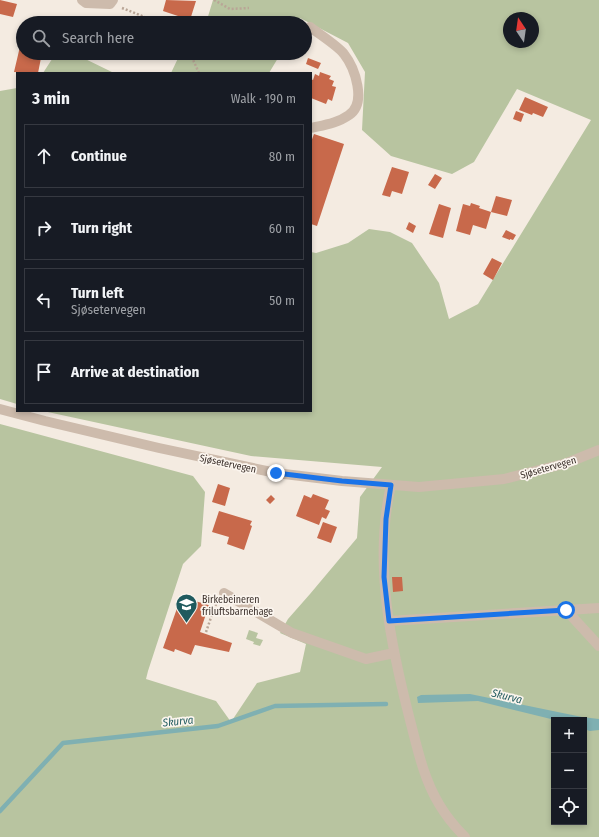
<!DOCTYPE html>
<html lang="en">
<head>
<meta charset="utf-8">
<style>
	:root { --surface:#171b24; --page:#20242c; --text:#f1f3f6; --muted:#9ea1a6; --line:#363941 }
	body { margin:0; font-family:"Fira Sans Condensed",sans-serif; background:var(--page); color:var(--text) }
	.controls { position:absolute; right:12px; bottom:12px; display:grid; overflow:hidden; border-radius:0px; box-shadow:0 2px 6px #0003 }
	.controls button { width:36px; height:36px; display:grid; place-items:center; padding:0; border:0; border-bottom:1px solid var(--line); background:var(--surface); color:var(--text); font:20px sans-serif }
	.compass { position:absolute; left:503px; top:12px; width:36px; height:36px; border-radius:50%; background:var(--surface); box-shadow:0 2px 6px #0003; rotate:347deg }
	.stop { position:absolute; width:12px; height:12px; margin:-9px; border:3px solid #1a73e8; border-radius:50%; background:#fff }
	.stop.end { background:#1a73e8; border-color:#fff; box-shadow:0 1px 4px #0008 }
	.list { margin:0; padding:0; list-style:none }
	h2 { display:flex; justify-content:space-between; align-items:center; height:52px; margin:0; padding:0 16px; font-size:17px }
	h2 small { font-size:13px; font-weight:400; color:var(--muted) }
	.list li { display:grid; grid-template-columns:26px 1fr auto; gap:12px; align-items:center; box-sizing:border-box; height:64px; margin:0 8px 8px; padding:0 8px; border:1px solid var(--line); border-radius:0px }
	.list b { display:block; font-size:15px; white-space:nowrap }
	.list p { margin:0; font-size:13px; white-space:nowrap; color:var(--muted) }
	.list em { font-size:13px; font-style:normal; color:var(--muted) }
	.icon { flex:none; width:22px; height:22px; fill:none; stroke:currentColor; stroke-width:2; stroke-linecap:round; stroke-linejoin:round }
	.map { position:relative; flex:none; width:599px; height:837px; overflow:hidden }
	.search { position:absolute; background:var(--surface); box-shadow:0 2px 6px #0003; left:16px; top:16px; width:296px; height:44px; display:flex; align-items:center; gap:10px; box-sizing:border-box; padding:0 14px; border-radius:22px; color:var(--muted); font-size:15px }
	.panel { position:absolute; background:var(--surface); box-shadow:0 2px 6px #0003; left:16px; top:72px; width:296px; height:340px; border-radius:0px }
	.map>svg:first-child { display:block }
	.green { fill:#b8c4a0; fill-rule:evenodd }
	.water { fill:#7fb0b2 }
	.lines { fill:none; stroke-linecap:round; stroke-linejoin:round }
	.stream { stroke:#7fb0b2; stroke-width:4.5 }
	.building { fill:#c8694b }
	.path { stroke:#b9a596; stroke-width:2.5; stroke-dasharray:2 2; stroke-linecap:butt }
	.minor { stroke:#cdbbac; stroke-width:10 }
	.route { stroke:#1a73e8; stroke-width:5 }
	.labels { text-anchor:middle; stroke-width:3.5; stroke-linejoin:round; paint-order:stroke }
	.street-label { font-size:10px; fill:#3b302b; stroke:#fbf5ee }
	.poi-label { font-size:10px; fill:#3b302b; stroke:#fbf5ee; text-anchor:start }
	.water-label { font-size:11px; font-style:italic; fill:#1f5a5e; stroke:#fbf5ee }
</style>
</head>
<body>
<div class="map">
<svg width="599" height="837" viewBox="0 0 599 837">
	<rect width="100%" height="100%" fill="#f4ebe1"/>
	<!-- green -->
	<path class="green" d="M213,0h386v837h-599v-413l193,52 12,16 -4,54 -18,18 -35,107 -2,8 70,22 15,21 26,-39 43,-11 6,-28 -26,-11 8,-14 22,-25 47,-56 3,-41 22,-30 -131,-11 -208,-45h268v-159l5,1 32,-10 21,-14 21,3 22,11 27,40 10,36 29,-15 113,-184 -74,-31 -43,73 -22,12 -61,-18 -29,-26 3,-58 -17,-29 -48,-25 -3,5h-91zM509,18h24v24h-24zM554,720h30v102h-30z
		M58,53h15l41,20h-71l11,-17z
		M196,53h85l-12,20h-98l9,-19z
		M17,88v316l-17,-5v-308z
		M249,630l9,3 -2,5 7,2 -3,6 -7,-2 1,-2 -8,-3z"/>
	<!-- water -->
	<path class="water" d="M470,694l112,23 17,2v11l-9,1 -6,-2v-9h-29l-77,-19 -60,2 -1,-6 4,-2z"/>
	<g class="lines">
		<!-- stream -->
		<path class="stream" d="M0,811l63,-68 155,-17 57,-20 111,-2"/>
	</g>
	<!-- building -->
	<path class="building" d="M0,0l17,4 -4,13 -13,-3z
		M166,0l30,1 -6,19 -27,-9z
		M34,18l9,2 -1,3h-9z
		M22,38l1,15h19l-4,20 -24,-1z
		M308,58l13,5 -3,6 -12,-5z
		M320,72l11,4 -2,3 5,2 -2,5 4,1 -4,14 -4,-2 -2,5 -15,-6v-19l2,1 2,-6 4,2z
		M525,97l23,10 -5,10 -10,-4 -1,2 -13,-5z
		M516,111l8,3 -3,8 -8,-3z
		M314,134l30,10 -27,82 -6,-2v-82z
		M392,167l17,5 -7,22 -10,-3 -2,6 -8,-2z
		M435,174l7,4 -7,11 -7,-4z
		M496,196l16,4 -5,16 -16,-4z
		M471,203l9,3 -1,2 12,4 -5,17 -13,-4 -3,10 -14,-4 7,-27 7,2z
		M439,204l12,4 -8,30 -14,-4z
		M409,222l7,4 -3,7 -7,-4z
		M506,230l10,5 -3,5 -3,-1v1l-8,-3z
		M492,258l10,5 -9,17 -10,-6z
		M218,484l12,4 -5,18 -13,-4z
		M313,494l16,6 -4,9 5,2 -4,8 -4,-2 -3,8 -23,-9 8,-21 7,3z
		M271,495l4,4 -5,5 -4,-4z
		M219,511l33,10 -2,4 2,1 -8,24 -17,-6 2,-7 -17,-5z
		M323,522l14,5 -6,16 -14,-5z
		M392,577h10l1,14 -10,1z
		M181,597l28,8 -9,27 32,11 -3,9 -34,-7 -4,10 -16,-6 -1,3 -11,-4z"/>
	<g class="lines">
		<!-- path -->
		<path class="path" d="M214,0l16,9 19,-1
			M122,8l38,15
			M190,53l9,20
			M206,632l9,-26 2,-3"/>
		<!-- minor -->
		<path class="minor" d="M82,0l4,3 24,1 3,-4
			M310,27c9,7 28,19 34,27 11,14 23,49 5,61 -11,8 -25,10 -38,13
			M0,409l45,12 114,27 117,25 66,8 77,6 85,-8 63,-16 32,-13
			M391,485c-18,79 0,162 20,239 7,27 13,55 28,80 7,12 16,23 26,33
			M224,593l68,40 74,26 28,-6
			M566,610l33,36
			M389,621l210,-13"/>
	</g>
	<g class="lines">
		<!-- route -->
		<path class="route" d="M276,473l66,8 49,4 -5,34 -2,58 5,44 177,-11"/>
	</g>
	<!-- icons -->
	<defs>
		<symbol id="school-pin" viewBox="-11 -11 22 30"><path d="M0 17L-7.5 6A9.5 9.5 0 1 1 7.5 6Z" fill="#1f5a5e" stroke="#fbf5ee"/><path d="M0-5L7-2L0 1L-7-2ZM-4 1L0 2.5L4 1V4Q0 6-4 4Z" fill="#fff"/></symbol>
	</defs>
	<g fill-rule="evenodd">
		<use href="#school-pin" x="174" y="592" width="25" height="34"/>
	</g>
	<g class="labels">
		<!-- street labels -->
		<g class="street-label">
			<text transform="translate(228 463) rotate(12)" y="4">Sjøsetervegen</text>
			<text transform="translate(548 467) rotate(-16)" y="4">Sjøsetervegen</text>
		</g>
		<!-- poi labels -->
		<g class="poi-label">
			<text x="202" y="603">Birkebeineren<tspan x="202" dy="12">friluftsbarnehage</tspan></text>
		</g>
		<!-- water labels -->
		<g class="water-label">
			<text transform="translate(507 696) rotate(14)" y="4">Skurva</text>
			<text transform="translate(178 721) rotate(-6)" y="4">Skurva</text>
		</g>
	</g>
</svg>
<div class="controls">
<button>+</button>
<button>−</button>
<button><svg class="icon" aria-label="locate" viewBox="0 0 24 24"><circle cx="12" cy="12" r="6"/><path d="M12 2v4M12 18v4M2 12h4M18 12h4"/></svg></button>
</div>
<svg class="compass" viewBox="-18 -18 36 36"><path d="M0-13l5 13h-10z" fill="#e53935"/><path d="M0 13l5-13h-10z" fill="#9ea1a6"/></svg>
<div class="stop" style="left:566px;top:610px"></div>
<div class="stop end" style="left:276px;top:473px"></div>
<div class="search"><svg class="icon" aria-label="search" viewBox="0 0 24 24"><circle cx="10" cy="10" r="6"/><path d="M15 15l6 6"/></svg>Search here</div>
<section class="panel">
<h2>3 min<small>Walk · 190 m</small></h2>
<ul class="list">
<li><svg class="icon" aria-label="ahead" viewBox="0 0 24 24"><path d="M12 20V5M6 11l6-6 6 6"/></svg><div><b>Continue</b></div><em>80 m</em></li>
<li><svg class="icon" aria-label="right" viewBox="0 0 24 24"><path d="M7 20v-9h11M14 6l5 5-5 5"/></svg><div><b>Turn right</b></div><em>60 m</em></li>
<li><svg class="icon" aria-label="left" viewBox="0 0 24 24"><path d="M17 20v-9H6M10 6l-5 5 5 5"/></svg><div><b>Turn left</b><p>Sjøsetervegen</p></div><em>50 m</em></li>
<li><svg class="icon" aria-label="arrive" viewBox="0 0 24 24"><path d="M6 21V4h12l-3 4 3 4H6"/></svg><div><b>Arrive at destination</b></div></li>
</ul>
</section>
</div>
</body>
</html>
